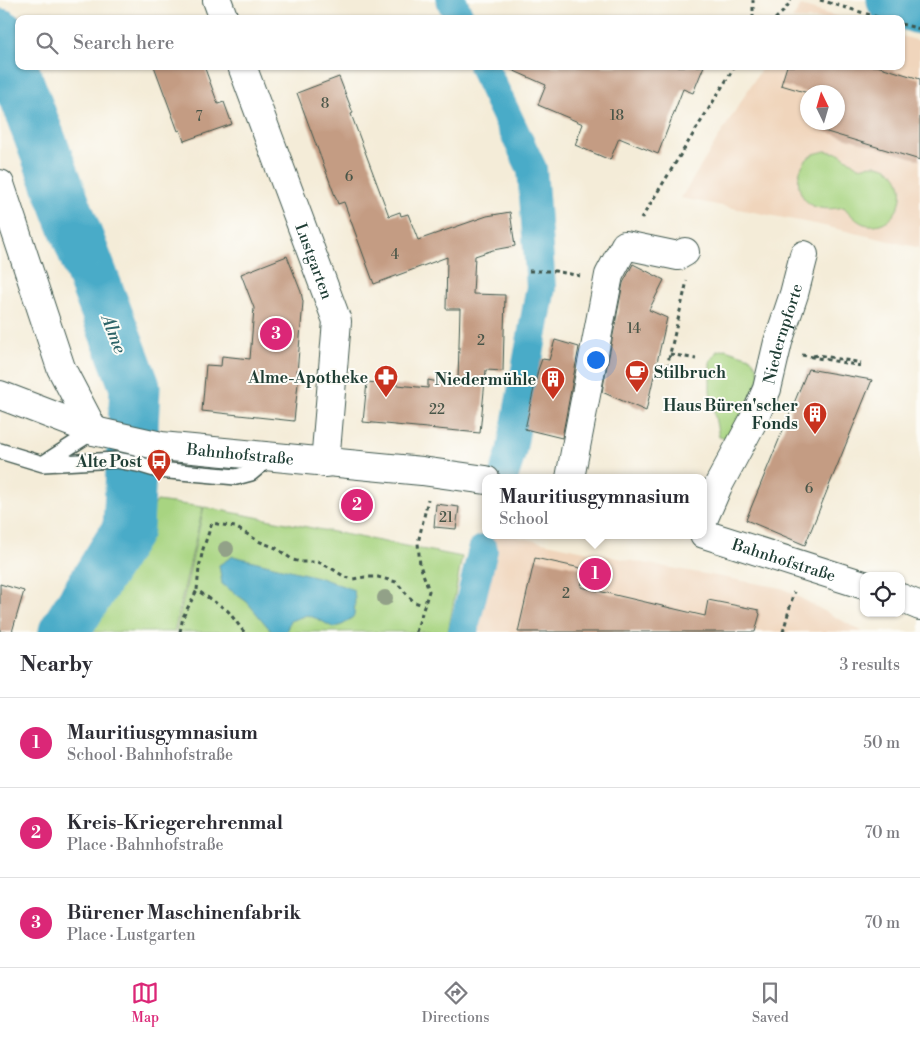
<!DOCTYPE html>
<html lang="en">
<head>
<meta charset="utf-8">
<style>
	:root { --surface:#fff; --page:#f7f7f7; --text:#2b2b33; --muted:#7c7c81; --line:#e1e1e2; --accent:#db2777 }
	body { margin:0; font-family:"Libre Bodoni",serif; background:var(--page); color:var(--text) }
	.controls { position:absolute; right:15px; bottom:15px; display:grid; overflow:hidden; border-radius:10px; box-shadow:0 1px 4px #0004 }
	.controls button { width:45px; height:45px; display:grid; place-items:center; padding:0; border:0; border-bottom:1px solid var(--line); background:var(--surface); color:var(--text); font:25px sans-serif }
	.compass { position:absolute; left:800px; top:85px; width:45px; height:45px; border-radius:50%; background:var(--surface); box-shadow:0 1px 4px #0004; rotate:355deg }
	.you { position:absolute; left:595px; top:359px; width:18px; height:18px; margin:-12px; border:4px solid #fff; border-radius:50%; background:#1a73e8; box-shadow:0 0 0 8px #1a73e833 }
	.badge { display:grid; place-items:center; width:32px; height:32px; border-radius:50%; background:var(--accent); color:#fff; font-size:16px; font-weight:700 }
	.pin { position:absolute; translate:-50% -50%; border:2px solid #fff; box-shadow:0 1px 5px #0006 }
	.popup { position:absolute; left:482px; top:474px; width:225px; height:65px; box-sizing:border-box; display:grid; place-content:center; border-radius:10px; background:var(--surface); filter:drop-shadow(0 1px 4px #0005); font-size:16px; white-space:nowrap; color:var(--muted) }
	.popup b { font-size:19px; color:var(--text) }
	.popup::after { content:''; position:absolute; left:50%; top:100%; margin-left:-10px; border:10px solid transparent; border-top-color:var(--surface) }
	.list { margin:0; padding:0; list-style:none }
	h2 { display:flex; justify-content:space-between; align-items:center; height:65px; margin:0; padding:0 20px; font-size:21px }
	h2 small { font-size:16px; font-weight:400; color:var(--muted) }
	.list li { display:grid; grid-template-columns:32px 1fr auto; gap:15px; align-items:center; box-sizing:border-box; height:90px; padding:0 20px; border-top:1px solid var(--line) }
	.list b { display:block; font-size:19px; white-space:nowrap }
	.list p { margin:0; font-size:16px; white-space:nowrap; color:var(--muted) }
	.list em { font-size:16px; font-style:normal; color:var(--muted) }
	.icon { flex:none; width:28px; height:28px; fill:none; stroke:currentColor; stroke-width:2; stroke-linecap:round; stroke-linejoin:round }
	.map { position:relative; flex:none; width:920px; height:632px; overflow:hidden }
	.search { position:absolute; background:var(--surface); box-shadow:0 1px 4px #0004; left:15px; right:15px; top:15px; height:55px; display:flex; align-items:center; gap:12px; box-sizing:border-box; padding:0 18px; border-radius:10px; color:var(--muted); font-size:19px }
	.sheet { height:335px; background:var(--surface) }
	nav { display:flex; justify-content:space-around; align-items:center; box-sizing:border-box; height:70px; border-top:1px solid var(--line); background:var(--surface); font-size:14px; color:var(--muted) }
	nav a { display:grid; justify-items:center; gap:2px }
	nav .on { color:var(--accent) }
	.map>svg:first-child { display:block }
	.built { fill:#f0d5bc; fill-rule:evenodd }
	.green { fill:#a8d481; stroke:#64885a }
	.water { fill:#48abc8; stroke:#34747e }
	.lines { fill:none; stroke-linecap:round; stroke-linejoin:round }
	.canal { stroke:#48abc8; stroke-width:30 }
	.river { stroke:#48abc8; stroke-width:51 }
	.building { fill:#c49c83 }
	.service-casing { stroke:#3f574d; stroke-width:18 }
	.minor-casing { stroke:#3f574d; stroke-width:30 }
	.secondary-casing { stroke:#3f574d; stroke-width:30 }
	.path { stroke:#3f574d; stroke-width:3; stroke-dasharray:4 4; stroke-linecap:butt }
	.service { stroke:#fff; stroke-width:15 }
	.minor { stroke:#fff; stroke-width:28 }
	.secondary { stroke:#fff; stroke-width:28 }
	.tree { fill:#92a188 }
	.labels { text-anchor:middle; stroke-width:4; stroke-linejoin:round; paint-order:stroke }
	.number-label { font-size:14px; fill:#485548 }
	.street-label { font-size:16px; fill:#1f3d34; stroke:#fdfcf7 }
	.poi-label { font-size:16px; font-weight:bold; fill:#1f3d34; stroke:#fdfcf7; text-anchor:end }
	.water-label { font-size:18px; font-style:italic; fill:#2d6468; stroke:#fdfcf7 }
</style>
</head>
<body>
<div class="map">
<svg width="920" height="632" viewBox="0 0 920 632">
	<rect width="100%" height="100%" fill="#fdfcf7"/>
	<filter id="ink" filterUnits="userSpaceOnUse"><feTurbulence type="fractalNoise" baseFrequency=".02" numOctaves="2"/><feDisplacementMap in="SourceGraphic" scale="10" xChannelSelector="R" yChannelSelector="G"/><feConvolveMatrix kernelMatrix="1 2 1 2 8 2 1 2 1" color-interpolation-filters="sRGB"/></filter>
	<filter id="wash" filterUnits="userSpaceOnUse"><feTurbulence type="fractalNoise" baseFrequency=".0096" numOctaves="4" result="noise"/><feDisplacementMap in="SourceGraphic" scale="20" xChannelSelector="R" yChannelSelector="G"/><feGaussianBlur stdDeviation="1.12" result="paint"/><feColorMatrix in="noise" values="0 0 0 0 0 0 0 0 0 0 0 0 0 0 0 0 0 1.4 0 .05"/><feComposite in="paint" operator="in"/></filter>
	<g filter="url(#wash)">
		<rect width="100%" height="100%" fill="#f4ecd8"/>
		<!-- built -->
		<path class="built" d="M801,6l44,13h-53z
			M901,36l19,5v207l-100,-23 -139,-27 82,-132h138zM808,92h30v30h-30z
			M494,535h15l118,25 155,28 81,44h-392z"/>
		<!-- green -->
		<path class="green" d="M825,151l14,2 19,14c6,-1 12,-2 19,-2 41,6 26,69 -13,59 -8,-3 -15,-11 -20,-17 -10,2 -21,3 -31,-1 -20,-10 -19,-42 1,-52 3,-1 8,-2 11,-3z
			M725,349l25,8 7,9 3,11 -25,55 -8,7 -8,-2 -9,-46v-30l7,-10z
			M157,501l46,6 -29,125h-94z
			M204,507l258,50 -14,75h-272z"/>
		<!-- water -->
		<path class="water" d="M233,556l85,21 36,13 1,9 -1,17 -10,8 -10,4 -16,-9 -11,-4 -17,6 -4,11h-14l-25,-30 -25,-18 -3,-19z"/>
		<g class="lines">
			<!-- canal -->
			<path class="canal" d="M451,0l9,19
				M483,66l49,103 9,118 -30,166 -8,25
				M463,632l20,-82"/>
			<!-- river -->
			<path class="river" d="M892,0l28,9
				M0,34l135,353 -7,142 -64,103"/>
		</g>
		<g id="blocks">
			<!-- building -->
			<path class="building" d="M154,66h50l14,38 6,-2 8,22 -48,17 -4,-11 -2,1z
				M503,66h201l-11,27 -10,-4 -25,65 -39,-16 -9,22 -35,-15 8,-21 -45,-19 8,-20z
				M787,66h90l43,13v81l-103,-31 2,-7h19v-30l-30,1 -27,-8z
				M339,77l14,36 -2,1 38,102 11,-4 1,4 7,-2 10,26 69,-24 23,-4 5,34 -22,4 -18,6 -2,38 32,1 -2,76 -17,-1 -6,63 -117,-11 4,-40 61,6v-8l10,2 1,-7 19,6 2,-72h-14l1,-52 -73,27 -30,-82 -6,2 -41,-111z
				M287,256l14,36 2,10 -6,71 2,1 -5,47 -92,-10 4,-46 15,1 1,-10 28,3 4,-51 -13,-34z
				M633,264l31,16 -15,30 18,8 -21,93 -44,-19 21,-109z
				M555,340l24,7 -17,91 -37,-9 13,-59 4,-11 7,1z
				M808,369l64,11 -67,165 -59,-25z
				M436,504l23,3 -3,22 -22,-2z
				M535,558l50,11 -4,18 124,29 3,-16 51,10v3l1,1 -5,18h-237z
				M0,584l24,7 -12,41h-12z"/>
		</g>
	</g>
	<g filter="url(#ink)">
		<use href="#blocks" fill-opacity="0" stroke="#3f574d" stroke-width="1"/>
		<g class="lines">
			<defs>
				<path id="service" d="M0,451l43,13 73,-4 22,4 20,6 78,7 15,-4 19,-16
					M44,463l50,-32"/>
				<g id="minor">
					<path d="M217,0l7,19"/>
					<path id="s1" d="M242,66l95,255 -12,142"/>
					<path d="M0,184l61,184 33,63"/>
					<path d="M570,478l39,-203 16,-30 53,11 7,-4"/>
					<path id="s2" d="M704,518l14,-32 35,-65 14,-32 11,-47 16,-48 10,-39"/>
				</g>
				<g id="secondary">
					<path id="s3" d="M0,395l94,36 67,15 261,25 64,9"/>
					<path id="s4" d="M704,534l160,51"/>
					<path d="M901,598l19,8"/>
				</g>
			</defs>
			<!-- service casing -->
			<use href="#service" class="service-casing"/>
			<!-- minor casing -->
			<use href="#minor" class="minor-casing"/>
			<!-- secondary casing -->
			<use href="#secondary" class="secondary-casing"/>
			<!-- path -->
			<path class="path" d="M820,0l64,19
				M753,19v-19
				M775,19l10,-9 6,-10
				M901,24l19,5
				M641,219l94,-153
				M529,271h26l25,5
				M670,354l26,5
				M802,355l59,11
				M813,356l6,-1 42,8
				M665,375l22,-94
				M180,632l3,-15 14,-27
				M244,632l-16,-21 -31,-21 2,-22 4,-19 9,-26 23,4 12,7 11,7 18,7 17,12 8,2h17l13,6 14,9 8,2 12,-2h13l18,5 18,20 10,3
				M416,632l13,-41 -9,-26 -2,-22 10,-44
				M783,632l11,-40"/>
			<!-- service -->
			<use href="#service" class="service"/>
			<!-- minor -->
			<use href="#minor" class="minor"/>
			<!-- secondary -->
			<use href="#secondary" class="secondary"/>
		</g>
		<!-- trees -->
		<g class="tree">
			<circle cx="226" cy="549" r="8"/>
			<circle cx="385" cy="598" r="8"/>
		</g>
	</g>
	<!-- icons -->
	<defs>
		<symbol id="cafe-pin" viewBox="-11 -11 22 30"><path d="M0 17L-7.5 6A9.5 9.5 0 1 1 7.5 6Z" fill="#c8321e" stroke="#fdfcf7"/><path d="M-5.5-4.5H6V0H3Q3 3.5 0 3.5H-2.5Q-5.5 3.5-5.5 0ZM3-3.2v2h1.7v-2ZM-6 4.5H4V6H-6Z" fill="#fff"/></symbol>
		<symbol id="pharmacy-pin" viewBox="-11 -11 22 30"><path d="M0 17L-7.5 6A9.5 9.5 0 1 1 7.5 6Z" fill="#c8321e" stroke="#fdfcf7"/><path d="M-2-6h4v4h4v4h-4v4h-4v-4h-4v-4h4Z" fill="#fff"/></symbol>
		<symbol id="building-pin" viewBox="-11 -11 22 30"><path d="M0 17L-7.5 6A9.5 9.5 0 1 1 7.5 6Z" fill="#c8321e" stroke="#fdfcf7"/><path d="M-4-6H4V6H1V3H-1V6H-4ZM-2.5-4.3h1.7v1.8h-1.7ZM.8-4.3h1.7v1.8H.8ZM-2.5-1h1.7V.8h-1.7ZM.8-1h1.7V.8H.8Z" fill="#fff"/></symbol>
		<symbol id="bus-pin" viewBox="-11 -11 22 30"><path d="M0 17L-7.5 6A9.5 9.5 0 1 1 7.5 6Z" fill="#c8321e" stroke="#fdfcf7"/><path d="M-5-6H5V4H4V6H2V4H-2V6H-4V4H-5ZM-3.5-4V0h7V-4ZM-3.5 1.2v1.5H-2V1.2ZM2 1.2v1.5H3.5V1.2Z" fill="#fff"/></symbol>
	</defs>
	<g fill-rule="evenodd">
		<use href="#cafe-pin" x="623" y="358" width="28" height="38"/>
		<use href="#pharmacy-pin" x="372" y="363" width="28" height="38"/>
		<use href="#building-pin" x="539" y="365" width="28" height="38"/>
		<use href="#building-pin" x="801" y="400" width="28" height="38"/>
		<use href="#bus-pin" x="145" y="447" width="28" height="38"/>
	</g>
	<g class="labels">
		<!-- number labels -->
		<g class="number-label">
			<text x="325" y="108">8</text>
			<text x="617" y="120">18</text>
			<text x="199" y="121">7</text>
			<text x="349" y="181">6</text>
			<text x="395" y="259">4</text>
			<text x="634" y="333">14</text>
			<text x="481" y="345">2</text>
			<text x="437" y="414">22</text>
			<text x="809" y="493">6</text>
			<text x="446" y="522">21</text>
			<text x="566" y="598">2</text>
		</g>
		<!-- street labels -->
		<g class="street-label">
			<text dy="6" stroke="none"><textPath href="#s1" startOffset="208">Lustgarten</textPath></text>
			<text dy="6" stroke="none"><textPath href="#s2" startOffset="201">Niedernpforte</textPath></text>
			<text dy="6" stroke="none"><textPath href="#s3" startOffset="249">Bahnhofstraße</textPath></text>
			<text dy="6" stroke="none"><textPath href="#s4" startOffset="84">Bahnhofstraße</textPath></text>
		</g>
		<!-- poi labels -->
		<g class="poi-label">
			<text x="654" y="378" text-anchor="start">Stilbruch</text>
			<text x="368" y="383">Alme-Apotheke</text>
			<text x="536" y="385">Niedermühle</text>
			<text x="798" y="411">Haus Büren'scher<tspan x="798" dy="18">Fonds</tspan></text>
			<text x="142" y="467">Alte Post</text>
		</g>
		<!-- water labels -->
		<g class="water-label">
			<text transform="translate(114 334) rotate(69)" y="6">Alme</text>
		</g>
	</g>
</svg>
<div class="controls">
<button><svg class="icon" aria-label="locate" viewBox="0 0 24 24"><circle cx="12" cy="12" r="6"/><path d="M12 2v4M12 18v4M2 12h4M18 12h4"/></svg></button>
</div>
<svg class="compass" viewBox="-18 -18 36 36"><path d="M0-13l5 13h-10z" fill="#e53935"/><path d="M0 13l5-13h-10z" fill="#7c7c81"/></svg>
<div class="you"></div>
<div class="pin badge" style="left:595px;top:574px">1</div>
<div class="popup"><b>Mauritiusgymnasium</b>School</div>
<div class="pin badge" style="left:357px;top:505px">2</div>
<div class="pin badge" style="left:276px;top:334px">3</div>
<div class="search"><svg class="icon" aria-label="search" viewBox="0 0 24 24"><circle cx="10" cy="10" r="6"/><path d="M15 15l6 6"/></svg>Search here</div>
</div>
<section class="sheet">
<h2>Nearby<small>3 results</small></h2>
<ul class="list">
<li><span class="badge">1</span><div><b>Mauritiusgymnasium</b><p>School · Bahnhofstraße</p></div><em>50 m</em></li>
<li><span class="badge">2</span><div><b>Kreis-Kriegerehrenmal</b><p>Place · Bahnhofstraße</p></div><em>70 m</em></li>
<li><span class="badge">3</span><div><b>Bürener Maschinenfabrik</b><p>Place · Lustgarten</p></div><em>70 m</em></li>
</ul>
</section>
<nav>
<a class="on"><svg class="icon" aria-label="map" viewBox="0 0 24 24"><path d="M3 6l6-2 6 2 6-2v14l-6 2-6-2-6 2zM9 4v14M15 6v14"/></svg>Map</a>
<a><svg class="icon" aria-label="directions" viewBox="0 0 24 24"><path d="M12 3l9 9-9 9-9-9zM9 14v-3h6M13 9l2 2-2 2"/></svg>Directions</a>
<a><svg class="icon" aria-label="saved" viewBox="0 0 24 24"><path d="M7 4h10v16l-5-4-5 4z"/></svg>Saved</a>
</nav>
</body>
</html>
